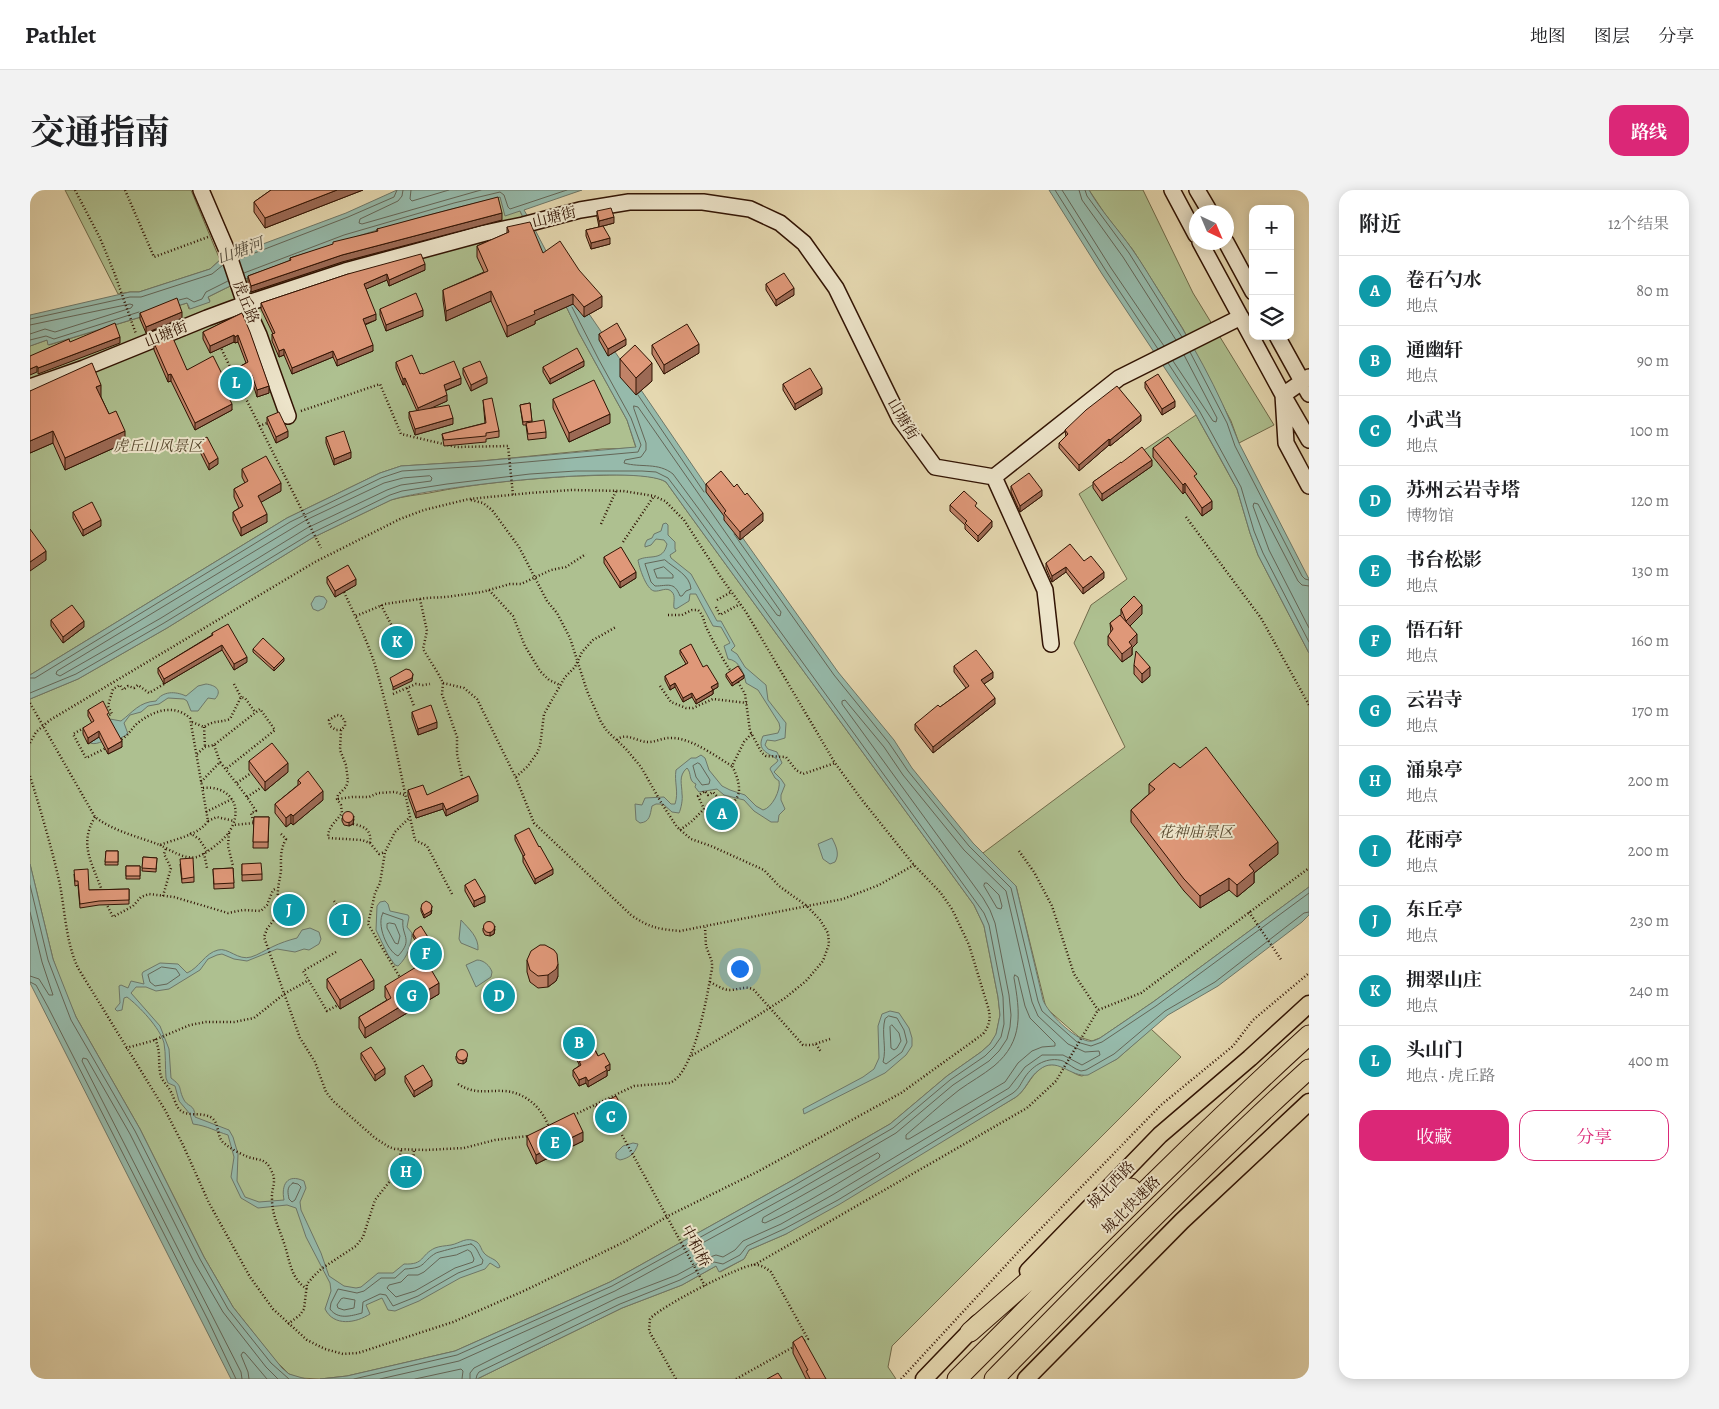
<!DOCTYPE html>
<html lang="zh">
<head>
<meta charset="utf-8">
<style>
	:root { --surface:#fff; --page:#f2f2f2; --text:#202124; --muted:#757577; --line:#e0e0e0; --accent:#db2777 }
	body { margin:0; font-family:Alegreya,"Noto Serif SC",serif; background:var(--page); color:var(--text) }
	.controls { position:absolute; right:15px; top:15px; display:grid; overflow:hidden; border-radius:10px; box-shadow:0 2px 12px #0003 }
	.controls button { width:45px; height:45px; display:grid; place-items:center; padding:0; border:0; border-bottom:1px solid var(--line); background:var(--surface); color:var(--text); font:25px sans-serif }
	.compass { position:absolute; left:1159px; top:15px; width:45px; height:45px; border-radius:50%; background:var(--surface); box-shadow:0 2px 12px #0003; rotate:136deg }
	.you { position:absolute; left:709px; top:778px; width:18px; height:18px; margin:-12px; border:4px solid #fff; border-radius:50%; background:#1a73e8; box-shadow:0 0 0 8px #1a73e833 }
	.badge { display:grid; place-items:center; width:32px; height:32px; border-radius:50%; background:var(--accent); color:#fff; font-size:16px; font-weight:700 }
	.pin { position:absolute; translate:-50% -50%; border:2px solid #fff; box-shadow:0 1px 5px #0006 }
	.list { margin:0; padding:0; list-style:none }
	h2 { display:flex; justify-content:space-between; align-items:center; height:65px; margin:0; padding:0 20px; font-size:21px }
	h2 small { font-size:16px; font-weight:400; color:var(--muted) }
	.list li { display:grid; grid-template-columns:32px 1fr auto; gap:15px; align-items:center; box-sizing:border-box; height:70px; padding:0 20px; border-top:1px solid var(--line) }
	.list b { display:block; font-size:19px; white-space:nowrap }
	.list p { margin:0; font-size:16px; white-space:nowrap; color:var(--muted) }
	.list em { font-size:16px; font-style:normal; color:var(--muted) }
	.actions { display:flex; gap:10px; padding:15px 20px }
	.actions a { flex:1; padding:11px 0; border:1px solid var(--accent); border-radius:15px; text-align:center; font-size:18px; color:var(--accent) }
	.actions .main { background:var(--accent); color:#fff }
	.icon { flex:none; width:28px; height:28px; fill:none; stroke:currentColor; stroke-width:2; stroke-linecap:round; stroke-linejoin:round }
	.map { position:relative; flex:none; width:1279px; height:1189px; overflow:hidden; border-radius:15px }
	header { display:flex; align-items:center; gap:30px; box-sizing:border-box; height:70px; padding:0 25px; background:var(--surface); border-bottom:1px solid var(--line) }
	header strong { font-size:24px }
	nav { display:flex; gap:28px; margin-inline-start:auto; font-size:18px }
	.intro { display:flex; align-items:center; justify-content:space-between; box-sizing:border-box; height:120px; padding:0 30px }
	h1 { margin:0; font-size:35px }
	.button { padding:12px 22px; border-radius:15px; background:var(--accent); color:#fff; font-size:18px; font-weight:700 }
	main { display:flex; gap:30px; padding:0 30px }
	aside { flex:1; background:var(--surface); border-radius:15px; box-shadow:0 2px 12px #0003 }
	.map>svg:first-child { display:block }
	.green { fill:#aec090; stroke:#706a4a }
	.water { fill:#96baab; stroke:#6e7768 }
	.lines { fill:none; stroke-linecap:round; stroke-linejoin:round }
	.shore { stroke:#646657; stroke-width:1 }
	.secondary-casing { stroke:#311303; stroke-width:18 }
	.primary-casing { stroke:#311303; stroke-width:19 }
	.highway-casing { stroke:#311303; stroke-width:21 }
	.path { stroke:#311303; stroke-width:2.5; stroke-dasharray:1 2.5; stroke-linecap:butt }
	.secondary { stroke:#eee6cc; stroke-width:15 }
	.primary { stroke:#e5d8b0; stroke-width:16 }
	.highway { stroke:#e5d8b0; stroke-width:19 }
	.wall { fill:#c08368; stroke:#311303 }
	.shaded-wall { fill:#9c6a55; stroke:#311303 }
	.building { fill:#df9879; stroke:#311303 }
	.labels { text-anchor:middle; stroke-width:4; stroke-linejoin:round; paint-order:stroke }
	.street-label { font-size:15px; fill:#311303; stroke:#eee6cc }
	.park-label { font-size:15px; font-style:italic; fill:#56472d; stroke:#eee6cc }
	.water-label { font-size:16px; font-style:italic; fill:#544d3e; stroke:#eee6cc }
</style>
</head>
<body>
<header>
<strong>Pathlet</strong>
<nav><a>地图</a><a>图层</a><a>分享</a></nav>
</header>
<div class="intro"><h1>交通指南</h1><a class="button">路线</a></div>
<main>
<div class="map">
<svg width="1279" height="1189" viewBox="0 0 1279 1189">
	<rect width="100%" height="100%" fill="#e5d8b0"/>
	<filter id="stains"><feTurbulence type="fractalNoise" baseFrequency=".004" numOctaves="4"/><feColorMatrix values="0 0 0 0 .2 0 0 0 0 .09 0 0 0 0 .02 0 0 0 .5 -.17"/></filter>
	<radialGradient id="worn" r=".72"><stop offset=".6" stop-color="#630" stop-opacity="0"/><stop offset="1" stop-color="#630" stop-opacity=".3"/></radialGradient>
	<!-- green -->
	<path class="green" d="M35,0h126l29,70 -10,9 -71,23h-9l-12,2z
		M1059,0h54l50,103 81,132 -35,18 -8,-22 -48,-92 -50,-79 -28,-36z
		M470,7l20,14 59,122 48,87 9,28 -34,1 -121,12 -80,5 -21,7 -93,45 -257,157v-329l17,-6 2,5 138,-42 2,6 21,-8 -2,-4c92,-47 192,-76 292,-100z
		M1166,225l41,74 13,44 8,22 51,98v234l-156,115 -53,36 -8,3 -13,-4 -33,-29 -30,-122 -33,-33 142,-106 -51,-104 17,-38 36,-26 -48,-85z
		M546,286c22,0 73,-5 90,6l23,32 285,391 10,21 14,71 2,18 -4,20 -6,9 -9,8 -34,24 -57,48 -99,57 -181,101 -155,69 -108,25 -27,3 -21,-1 -10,-4 -14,-14 -42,-53 -29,-50 -64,-128 -64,-112 -14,-32 -9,-26 -23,-95v-165l48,-20 89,-51 145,-90 79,-38c13,-4 26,-5 38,-7 49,-10 98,-14 147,-17z
		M1121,839l30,28 -289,289 -4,21 8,12h-419l145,-71 60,-23 34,-19 4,6 24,-13 5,-9 37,-16 230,-137c15,-11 19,-39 45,-31 8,2 13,9 21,10l35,-17z"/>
	<!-- water -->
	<path class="water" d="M367,0h185l-58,20c8,13 14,26 21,39 10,20 24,39 38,56l142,208 113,159 56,68 18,28 61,75 43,43 27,114c5,13 30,38 45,41 4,1 8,-1 12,-3l53,-36 156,-115v28l-7,7 -84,64 -50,29 -51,44 -29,16c-18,3 -31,-20 -49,-5 -10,7 -13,20 -23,27l-176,107 -54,30 -37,16 -5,9 -25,13 -3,-6 -34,19 -60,23 -145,71h-157l27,-3 108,-25 155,-69 181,-101 99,-57 57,-48 34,-24 9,-8 6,-10 4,-19 -2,-18 -14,-71 -10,-21 -285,-391 -23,-32c-29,-19 -237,5 -275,18l-79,38 -145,90 -89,51 -48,20v-24l257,-157 93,-45 21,-7 80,-5 155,-14 -9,-27 -48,-87 -59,-122 -15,5 -5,-19c-100,24 -200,53 -292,100l2,5 -20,7 -3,-6 -139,42 -1,-5 -17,6v-31l100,-23h9l71,-23 10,-9 126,-47z
		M1019,0h40c12,21 29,39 43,59 10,14 18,28 27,42 31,48 60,99 80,152l70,136v74l-51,-98 -8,-22 -13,-44 -18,-33 -23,-41 -94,-141z
		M636,333l2,2v10l7,7v7l1,2 -6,4 1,3 20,16 26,47h4l14,25 -4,4 6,4 8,13 21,18 2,15 18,23 -1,15 -10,3 -8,-1 -2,5 3,4 9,3 5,11 -8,9 7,7 4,6 -4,10v5l4,9 -6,6 -1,7h-7l-17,-11 -10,-11 -20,-5 -7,-6 -18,3 -4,-5 1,-3c-8,-3 -4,-11 -9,-16 -9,8 -5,16 -5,26 1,5 -1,15 -3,19l-7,-1 -9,-8h-7l-4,2c-2,9 -2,16 -12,17l-4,-3 -1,-16 7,1 3,-7 19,-1 7,7h4c4,-12 -1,-22 1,-34l15,-12h5l5,-3 4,3 4,12 13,16 8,4 15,5 11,11 7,4c9,-2 18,-20 16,-29l-4,-3 -5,-9 1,-2 6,-5 1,-2c-9,-7 -22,-9 -15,-24l15,-3 2,-5 -1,-5 -21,-33 -12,-7c-2,-10 -7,-23 -18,-24l-4,-13 6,-3 -9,-16 -8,-1 -17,-32h-6l-1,7 -13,8 -2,-1c-1,-5 2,-12 -2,-16 -5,-6 -12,0 -18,-1 -8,-2 -15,-24 -16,-31 11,-6 25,2 29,-16l-3,-4 -8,-1 -5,6 -6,2v-3l2,-4 5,-2 2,-4 7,-3 2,-7z
		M289,406l5,1 3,4 -3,7 -6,3 -5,-2 -2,-5 4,-7z
		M176,494c9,1 17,6 9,15l-7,-1 -10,13h-7l-4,-10 -3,-2 -16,-1 -9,6 -11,2 -7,6 -11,3 -6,8 4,11 -9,5 -4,-5c-7,4 -17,12 -25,9l-1,-3 21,-21 11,2c12,-9 18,-19 35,-20 7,-10 19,-10 30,-5l12,-10z
		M802,648c4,8 8,16 3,24l-5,2 -7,-5 -5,-15z
		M0,674l23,95 23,58 64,112 64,128 29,50 49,61 7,6 17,5h-75l-201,-396z
		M355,711l3,3 2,7 18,4 1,2 -2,10 5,6c-1,12 -4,24 -14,33l-3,-1 -7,-10 -12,-25 1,-24 3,-4z
		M431,730c8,9 18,17 17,30l-17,-7 -2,-4z
		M280,738l9,4 2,7 -2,5 -10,6 -5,-1 -9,3 -18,-3 -30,12 -13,-2 -12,-5 -5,1 -9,4 -8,11 -31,19 -13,2 -10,-4h-10l-5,6 29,33 9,23 2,29c12,9 7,9 12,20 4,10 12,5 12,19l34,13 4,7 5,17 -1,27 8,16 14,5 25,-2c-3,-15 3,-27 20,-19l2,7 -6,14 1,8 20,43 8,23 15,10 12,2 5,-1 17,-14h15l11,-9c21,1 16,-9 31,-16 5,-2 10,-2 16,-3 10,-2 15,-9 26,-3 4,3 4,8 7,11 5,6 13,5 16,14l-2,1 -8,-5 -5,6 -25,9 -41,23 -24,10 -7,-1 -6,-12 -16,7 4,9c-14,9 -36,13 -45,-5l6,-18 -1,-8 -24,-46 -10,-29 -9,-3 -29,3 -17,-10 -10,-21 3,-20 -6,-22c-13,-4 -20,-9 -35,-11l-3,-10 -11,-13 -4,-15 -7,-3 -2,-5c-1,-11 0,-24 -2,-35 -4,-15 -25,-37 -37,-46l-3,1 -2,12 -5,1 -2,-2 5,-6 -1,-17 2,-1 7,3 3,-7 13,3 -2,-10 1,-2 17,-9 18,1 9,9c12,-5 18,-20 31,-23 10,-3 20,11 33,7 7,-2 14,-7 21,-10 8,-4 17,-7 25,-9l5,-8z
		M447,770c7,0 13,6 15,12l-1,5 -15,10 -10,-22z
		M860,821l9,2 10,15 3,10v8l-6,9 -21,18 -81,41 -1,-5 2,-1 58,-31 11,-8 5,-11 -1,-32 4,-12z
		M603,953l5,1c-3,10 -9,14 -18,16l-4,-2v-5l7,-7z"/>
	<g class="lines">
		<!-- shore -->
		<path class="shore" d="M373,0l-1,6 -4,5 -38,18 -1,4 3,1 119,-34
			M381,0l-1,9 2,2 37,-11
			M1025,0l51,81 52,78
			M1032,0l49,78 53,78
			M1049,0l3,10 41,57 53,83
			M1055,0l2,6 42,57 53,84
			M209,69l109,-42 46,-20 3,-7
			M214,83l100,-38 110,-32 46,-11 4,3 4,12 2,2 57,-19
			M149,110l8,-2 7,4 8,-3 4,-7 22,-11
			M0,129l100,-22h11l71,-23 11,-9
			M0,135l100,-21 3,1 -2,3 -76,24 -10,-3 -15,5
			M0,150l16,-4 8,3 85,-27
			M1160,162l37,71 8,23 67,130 3,3 4,1
			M1143,171l40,60 3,1 1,-4 -33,-63
			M1138,173l32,49 41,75 13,44 9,22 46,89
			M608,205l66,97
			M604,216l4,1 143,205 -1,4 -3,-1 -104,-141c-15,-12 -32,-6 -49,-11l1,-3 16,-3 5,-7v-7l-12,-34z
			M400,286l2,2 -1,3 -30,4 -14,5 -80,38 -146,90 -101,58 -4,-2 1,-3 249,-151 78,-37 19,-5z
			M704,344l100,141 55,68 19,28 61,75 42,42 27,113 4,10 35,31 14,4 11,-4 54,-36 153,-113
			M635,370c10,9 25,15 26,29l-5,2 -4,5h-2c-6,-15 -12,-10 -25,-10l-4,-4 -6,-18z
			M634,377l9,8v3h-16l-3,-8z
			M1279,396l-7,-1 -4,-4 -40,-77 -4,-1 -1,3 16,44 40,78
			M0,488h5l255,-156 91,-44 21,-7 80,-5 156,-14 3,-7 -10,-27 -32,-58 -27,-53
			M0,503l46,-19 88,-51 146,-89 80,-39 12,-4 45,-7 83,-10 46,-3h66l14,1 12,6 25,33 291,402 5,12 14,72 1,27 -3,13 -7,10 -9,9 -35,24 -57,48 -100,58 -181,100 -155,69 -103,24
			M668,573l2,1 10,16 -1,4 -7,1 -6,-8 -3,-11z
			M955,693h2l12,12 3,11 -1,3 -4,-1 -13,-22z
			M0,695l18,75 23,60 64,111 65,128 28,50 43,54 18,16
			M0,722l12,50 11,33h-4l-10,-16 -9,-3
			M353,723l20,7c-2,16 11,19 -5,36 -11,-5 -22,-32 -15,-43z
			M360,733l5,1 5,12 -2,8 -3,-1 -8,-15v-4z
			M132,777l14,2 4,6 -13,9 -12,2 -5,-4 -2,-7z
			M985,785l3,2 7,29 5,12 25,25v3l-13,1 -10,4 -14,12 -13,19 -96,57h-3v-4c18,-15 35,-31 53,-45 11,-8 24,-15 35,-24 30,-25 26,-54 20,-88z
			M0,792l6,3 12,22 160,313 28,59
			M859,826l8,2 7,12 3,12 -5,10 -16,12 -3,-2c4,-14 -2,-29 2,-43z
			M862,835l7,8 2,8 -4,7 -3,2 -3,-2 -1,-21z
			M848,963l2,2 -1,3c-37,23 -74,47 -114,65l-3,-1 1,-4z
			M263,993l5,1 3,3 -6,13 -3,2 -3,-3c-1,-6 -3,-12 4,-16z
			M441,1054c7,3 7,11 12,16l-1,4 -24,9 -40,23 -25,10 -7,-11 -6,-1 -17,8 -1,11c-11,3 -24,7 -32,-4l1,-6 7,-14 19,4 7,-2 17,-13h14l10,-9c22,-1 16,-7 31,-16 2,-1 33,-9 35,-9z
			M438,1060l3,2 3,7 -1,3 -18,6 -40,23 -19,6 -9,-9 2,-3 12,-3 7,-7h10l6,-3 16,-14 16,-3z
			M314,1108l11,2 -1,8 -10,2 -6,-2 -1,-3 4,-6z
			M212,1189l-1,-7 -159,-311 1,-3 4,1 43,75 64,128 29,50 43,55 12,12
			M219,1189l-1,-7 -7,-17 2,-3 2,1 22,26
			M350,1189l79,-18 156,-70 182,-100 99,-58 57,-48 36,-24 10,-10 8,-12 3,-12 1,-12 -2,-20 -14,-72 -5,-13 -7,-12 -141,-194v-3l3,-1 39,47 19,28 61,75 42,41 26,111 6,14 30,28 17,8 14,-1 1,4 -18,10 -19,-10h-21l-17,12 -16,21 -175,106 -53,30 -38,17 -8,9 -12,7 -7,-2 -6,2 -33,18 -60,23 -123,60 -20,10 -4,5v6
			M385,1189l46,-10 2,2 -1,8
			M446,1189l1,-4 2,-3 141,-68 60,-24 34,-18 9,2 17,-9 7,-9 37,-17 54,-29 175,-107c6,-4 8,-10 12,-16 8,-12 23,-21 38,-16 6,3 11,8 18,10l5,-1 28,-16 51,-43 50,-29 89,-69 5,-1"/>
		<defs>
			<path id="secondary" d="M171,0l27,63 17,51 14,31 29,81
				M1142,0l24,45
				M1167,0l13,22
				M1170,52l83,153 26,45
				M1196,52l27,50
				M1247,146l32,58
				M1279,187l-26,18 3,48 23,43
				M0,197l54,-19 123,-50 38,-14 100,-33 140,-38 38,-8 57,-15 49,-8h74l47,7 30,14 24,20 32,45 64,131 35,48 59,10 51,113 6,54
				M964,287l125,-99 122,-61"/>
			<path id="primary" d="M998,1081l132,-136 90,-77 59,-54
				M894,1189l54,-56
				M996,1189l156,-158 127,-119"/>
			<path id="highway" d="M940,1142l98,-86 63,-58
				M927,1189c116,-116 231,-234 352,-344
				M964,1189c103,-105 206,-211 315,-310"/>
		</defs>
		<!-- secondary casing -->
		<use href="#secondary" class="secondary-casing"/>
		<!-- primary casing -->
		<use href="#primary" class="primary-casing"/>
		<!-- highway casing -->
		<use href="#highway" class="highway-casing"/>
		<!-- path -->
		<path class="path" d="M45,0l25,48 14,34 22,62
			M95,0l29,67 54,-20
			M190,156l13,27
			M209,195l82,163
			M271,221l79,-27 21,50 55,13 52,-1 5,49
			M229,236l11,-4
			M441,310l12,3 9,7 27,37 28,54 10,12 13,25 17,53 14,31 6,9 19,18 15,18 21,37 15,23 14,12 20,7 53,24 15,16 28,20 13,14 8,13 1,11 -6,17 -17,20 -21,17 -28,18 -66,40
			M1156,327l75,101 48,87
			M571,334l15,-33
			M593,352l31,-46
			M459,400l24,26 12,30 15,25 9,9 11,5
			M314,402c11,24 23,48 31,73 17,57 27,117 40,175l12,6 25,48
			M390,409l7,32 -4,18 16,26 4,8 -1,11 15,43v17l6,27
			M687,410l14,-8
			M351,415l12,23
			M686,417l4,8 20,-11
			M638,425h14l10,-5h6c6,5 6,14 10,21 7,14 15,29 24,42
			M326,426l29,-12 41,-6 20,-1 36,-5 28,-8h11l30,-14 15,-3 20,-13
			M708,492l7,12 5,37 12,22 4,3 20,1 10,13 7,4 32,-11
			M413,493l21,5 13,11 39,79 18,45 97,92c19,13 27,14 49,16l163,-32 36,-14 35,-20
			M204,494l7,13
			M630,496l11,16 15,6h7l20,-9 34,4
			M377,498l7,18
			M363,504l23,-10 7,1 7,-1
			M0,513l65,114c18,14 44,20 65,28 15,-6 39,-10 48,-24l-18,-103c-16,-14 -35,-8 -51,4 -8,6 -9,13 -20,19
			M76,526l6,-2 -4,-8 5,-17 7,-4 3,5 5,-4 6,2 4,-3 11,8 15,-9
			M162,532l12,5c10,-7 15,-4 26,-8l11,-22 4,1 10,14
			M174,537l1,20
			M54,538l-11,6 13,24 22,-11
			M311,540h-5l-6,-4 -1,-6 8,-5 4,1 4,5v5l-4,4 -1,20 6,15 2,16 -2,6 -8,8 -1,4 4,6 1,8c-6,9 -14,13 -14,25l34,2 8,3 9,11 6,-2
			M587,550c8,-8 20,1 29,2 9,1 17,-5 27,-4 20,1 42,18 59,28l12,-24 8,-9
			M0,553l6,-11 14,-12 265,-158 85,-43 24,-9 45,-11 61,-6 42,-3 51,1 31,5 11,5 19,19 36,56 26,36 89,151 27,37 52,65 26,27 12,17 17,36 19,62c3,10 2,18 -5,27l-82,59 -144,79 -89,44 -42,25 -100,49 -73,32 -95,31 -15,1 -18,-5 -18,-9 -34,-31 -23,-32 -41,-74 -26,-58 -18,-35 -87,-142c-12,-26 -13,-56 -18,-83 -8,-37 -19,-73 -30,-109
			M184,555l6,17
			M167,564l8,-7 9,-2 46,-36 15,21 -49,39
			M486,587l12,-11 9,-13 3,-7 4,-32 21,-37 10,-10 7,-15 11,-12 23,-13
			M171,592l19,-20 27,35 9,14 -5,2 3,10 -21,2
			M207,593l14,-10
			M217,607l15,-10
			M308,609l14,-2h17l9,-4 17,-1 10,3
			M176,622l26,-13
			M65,627c-17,28 -2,47 7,74
			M178,631l9,-4 17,4
			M323,634c11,2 19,6 17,19
			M650,640l11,-8 13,-13 -6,-13 7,-5 3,4 5,-3 12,13c21,-4 14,-26 7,-39
			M160,643l9,6 8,12
			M199,643l-1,13 5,20
			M251,644l5,5c-6,11 -5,19 -5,31 -1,12 -6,22 -1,35l-4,12 -9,12 -3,8 36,101 15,24 11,30 7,9 42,37 14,9 6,2 31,1 38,-2 31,-8 33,-4
			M130,655c10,5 25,15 37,12 5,-2 10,-5 14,-8 9,-7 16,-12 21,-22 11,-24 -5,-42 -30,-39
			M989,661l15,21 18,34 22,68 24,36
			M174,663l3,15
			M133,706l8,-28 -7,-14 2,-6
			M304,711l9,12
			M76,713l7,14 20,-11 8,-9 8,-3 25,3 54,16 15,-3 18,1 6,-6 6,-15 4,-2
			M1219,722l33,49
			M318,730l10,12
			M306,762l-33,19 24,40 11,-6
			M371,789l-33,-55 7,-31 5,-10 5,-31 10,-20 15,-15
			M680,792c6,3 13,8 20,8 9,0 16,-5 24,0l49,55h9l18,-6
			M125,849c6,12 3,21 5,33 1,9 8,13 11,20 3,5 4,12 8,17 8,9 23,2 33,9 8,6 4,20 13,26 6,5 16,10 23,13 13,4 18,1 24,15 5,10 -1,17 0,27 0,16 7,29 12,44 6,17 6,35 23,46
			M786,854l5,8
			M96,858l26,-7 38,-16 16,-3h28l20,-4 30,-24 25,-14
			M428,894c18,11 27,6 47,7 21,2 37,17 44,36
			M544,925l60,-29 35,-3c25,-7 39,-91 43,-115v-6l-6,-16 -1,-19
			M592,945l83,151
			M379,978l4,-5 1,-13
			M724,1075l273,-157 29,-27 42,-71 43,-17 168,-125
			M258,1134l12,-9 4,-6 3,-25 6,-7 8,-8 35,-23 7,-9 12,-37 23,-29 3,-21
			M646,1189l-27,-48 1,-12c8,-11 89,-53 103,-54 7,-1 13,3 18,7l37,67 -4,2
			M706,1189l59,-33
			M871,1189l119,-129 141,-145 72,-59 20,-26 56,-47"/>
		<!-- secondary -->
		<use href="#secondary" class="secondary"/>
		<!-- primary -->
		<use href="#primary" class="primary"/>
		<!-- highway -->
		<use href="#highway" class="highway"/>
	</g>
	<!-- wall -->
	<path class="wall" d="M241,0h92l-98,38 -11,-16v-10z
		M567,21l17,12 -11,3 7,18 -19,5 -5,-13v-6l13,-3 -2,-10z
		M472,30l-160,42 -91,30 -3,-9v-7l42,-15v-3l87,-26v-3z
		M477,37l36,26 59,54 -18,10 -11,-13 -38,17v3l-28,13 -16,-36 -45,20 -3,-21v-10l41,-18 -7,-15v-11l30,-13z
		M395,80l-36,16 -2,-6 -21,9 10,31 -11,5 8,26 -36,15 -4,-9 -41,17 -8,-19 -5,2 -7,-16v-7h1l-12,-25v-6l87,-29z
		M736,94l28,11 -18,11 -10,-16z
		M350,119l43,7 -37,15 -6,-16z
		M110,123l42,5 -36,15 -6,-14z
		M212,123l27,80 -12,4 -5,-16 -25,14 5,15 -37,20 -24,-49 -3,1 -14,-32v-7l33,27 36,6 23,-13 -8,-21 -3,1 -1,-1 -24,11 -7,-14v-7z
		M569,144l27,11 -18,11 -9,-16z
		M622,155l47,8 -35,21 -12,-20z
		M590,169l32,22 -16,14 -16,-18z
		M366,172l24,12 41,10 -16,7 2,10 -16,7 22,16 -38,11 -6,-17v-6l8,-1 -12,-27 -2,1 -7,-17z
		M554,176l-34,18 -7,-12v-5z
		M433,178l24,15 -16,8 -8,-17z
		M1115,192l30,25 -13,8 -17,-27z
		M753,194l39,10 -27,16 -12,-20z
		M0,201l71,6 8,17 16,29 -60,27 -12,-27 -23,10z
		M523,209l57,24 -41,19 -16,-34z
		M453,210l16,31v6l-13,2v3l-42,4 -2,-12 43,-11z
		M500,213l2,19 14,10v6l-18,2 -2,-15h-3l-3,-20z
		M237,227l21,20 -12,6 -9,-20z
		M1111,231l-31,25 -1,-1 -30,26 -20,-23v-5l7,-6 -1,-7z
		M296,247l25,21 -17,7 -8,-22z
		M168,252l20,22 -9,6 -11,-22z
		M1123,258l59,61 -10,7 -17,-24 -2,2 -30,-37z
		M1091,273l31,3 -50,35 -9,-13v-6z
		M212,279l39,22 -20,11 6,20 -26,14 -8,-16v-8l6,-4 -5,-11v-8l11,-6 -3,-6z
		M676,294l28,3 29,34 -23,19 -16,-20v-4l-18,-24z
		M981,296l31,10 -22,16 -9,-20z
		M920,315l27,3 15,19 -14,15 -13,-13v-4l-15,-14z
		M43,322l28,14 -18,10 -10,-18z
		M574,367l32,21 -16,10 -16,-25z
		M1054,371l20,17 -21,16 -17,-22 -14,10 -6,-14v-5z
		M297,387l29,8 -21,12 -8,-14z
		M1091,419l21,5 -12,12 7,17 -5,5v7l-10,7 -14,-17v-9l3,-3 -1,-10 11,-8z
		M21,430l33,7 -21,16 -12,-17z
		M182,443l35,29 -13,8 -12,-20 -58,34 -6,-11v-5l54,-33z
		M356,445l22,8 -17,9 -5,-11z
		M223,459l31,12 -10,10 -21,-19z
		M650,460l23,17 15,20 -5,3v4l-17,10 -4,-7 -9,5 -8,-15 -5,3 -5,-10v-4l21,-12 -6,-10z
		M1104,475l16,11 -8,7 -8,-9z
		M924,476l39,12 -9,6 11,20 -62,49 -18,-23v-6l25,-17 26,-19 -12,-16z
		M696,484l18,4 -12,8 -6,-9z
		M58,520l21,9 13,28 -14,7 -9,-17 -11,7 -5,-10v-6l9,-5 -4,-7z
		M382,522l25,16 -19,7 -6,-17z
		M219,571l39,11 -23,19 -16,-21z
		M268,590l25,20 -30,25 -2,-2 -5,4 -11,-14v-9l23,-19z
		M1119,594l129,70 -24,19v10l-17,14 -8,-7 -29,18 -16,-17 -53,-69v-12l18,-16z
		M378,600l19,5 51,6 -32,15 -3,-7 -27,9 -8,-22z
		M224,627h15l-1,31h-15z
		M312,628l12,1 -1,5 -4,2 -5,-1 -2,-4z
		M485,645l38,39 -18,10 -12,-22v-6l-8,-16z
		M76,661h12v14h-13z
		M113,667l14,1 -1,14 -14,-1z
		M150,674l14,13v5l-12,1z
		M212,674l20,10v6l-20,1z
		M96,676h14v13h-14z
		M203,678l1,20 -20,1 -1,-20z
		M44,684l15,16 40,-1v15l-30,1 -19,3 -2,-23 -3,1z
		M435,695l20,17 -11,5 -9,-16z
		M253,718l12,1 -1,5 -4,2 -4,-1 -3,-4z
		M391,718l11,2 -1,4 -7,4 -3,-7z
		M309,727l12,2 -1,4 -4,2 -4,-1 -3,-4z
		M453,738l12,1 -1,5 -4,2 -5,-1 -2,-4z
		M383,744l23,19 -9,5 -14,-21z
		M497,770l31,16 -2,5 -8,6 -10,1 -8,-6 -3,-10z
		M297,789l47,10 -34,20 -13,-21z
		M355,796l54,8 -74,44 -6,-10v-11l28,-17 -2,-3z
		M537,847l25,6 6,13 12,14 -3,1v5l-19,11 -2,-4 -7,3 -6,-10v-6l6,-4v-2l-12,-21z
		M331,863l24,21 -10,7 -14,-22z
		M426,866l11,2 -1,4 -3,2 -5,-1 -2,-4z
		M375,886l27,10 -18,11 -9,-15z
		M566,916l30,15 -20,11 -10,-20z
		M497,946l56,5 -47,23 -9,-19z
		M370,980l11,1 -1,5 -3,2 -5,-1 -2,-4z
		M763,1152l33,37h-20l-13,-26z"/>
	<!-- shaded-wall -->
	<path class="shaded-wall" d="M307,0h26l-98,38v-10z
		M472,23v7l-160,42 -91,30v-6l91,-31z
		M584,27v6l-15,4v-6z
		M580,48v6l-19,5v-6z
		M395,74v6l-36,16v-6z
		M357,84v6l-23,10v-6z
		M764,98v7l-18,11v-6z
		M461,101v10l-45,20v-10z
		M543,104v10l-38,17v3l-28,13v-11l27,-15z
		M572,106v11l-18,10v-10z
		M393,120v6l-37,15v-6z
		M152,122v6l-36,15v-6z
		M346,124v6l-13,5v-6z
		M204,145v7l-24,11v-7z
		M208,145v7l-3,1v-6z
		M90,147v6l-82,31v-6z
		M596,149v6l-18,11v-7z
		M669,154v9l-35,21v-9z
		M343,155v6l-36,15v-6z
		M254,159v6l-5,2v-6z
		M303,161v6l-41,17v-6z
		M554,171v5l-34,18v-5z
		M622,173v18l-16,14v-17z
		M7,176v6l-7,3v-6z
		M141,184v7l-3,1v-7z
		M222,185v6l-27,15v-6z
		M457,187v6l-16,8v-6z
		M375,188v6l-2,1v-6z
		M431,188v6l-17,7v-6z
		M71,195v12l-5,2v-12z
		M239,196v7l-12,4v-7z
		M792,198v6l-27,16v-6z
		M417,205v6l-29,13v-6z
		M1145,211v6l-13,8v-6z
		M202,214v6l-37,20v-7z
		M580,224v9l-41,19v-9z
		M1111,225v6l-31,25v-6z
		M423,228v6l-38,11v-6z
		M23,241v12l-23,10v-12z
		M95,241v12l-60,27v-12z
		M258,241v6l-12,6v-6z
		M1079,249v6l-30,26v-6z
		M321,262v6l-17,7v-6z
		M188,268v6l-9,6v-6z
		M1122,270v6l-50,35v-7z
		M251,293v8l-23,13v-8z
		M1155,293v9l-2,2v-9z
		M1012,300v6l-22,16v-6z
		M1182,311v8l-10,7v-8z
		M733,323v8l-23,19v-8z
		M237,324v8l-26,14v-8z
		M71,330v6l-18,10v-6z
		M962,331v6l-14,15v-6z
		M16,361v9l-16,11v-9z
		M1036,377v5l-14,10v-6z
		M606,382v6l-16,10v-6z
		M1074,382v6l-21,16v-6z
		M326,389v6l-21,12v-6z
		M1112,415v9l-16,16v-9z
		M54,431v6l-21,16v-6z
		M1107,444v9l-5,5v7l-10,7v-8l7,-12z
		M378,447v6l-17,9v-6z
		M192,455v5l-58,34v-5z
		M217,467v5l-13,8v-6z
		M254,468v3l-10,10v-3z
		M1120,477v9l-8,7v-9z
		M963,482v6l-12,8v-6z
		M383,484l-1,7 -19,9v-3z
		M714,485v3l-12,8v-3z
		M645,493v4l-5,3v-4z
		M688,493v4l-7,4v-4z
		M683,500v4l-17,10v-4z
		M662,503v4l-9,5v-4z
		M965,508v6l-62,49v-6z
		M407,532v6l-19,7v-6z
		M69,541v6l-11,7v-6z
		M92,551v6l-14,7v-5z
		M258,573v9l-23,19v-9z
		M293,601v9l-30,25v-9z
		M448,605v6l-32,15v-6z
		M413,613v6l-27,9v-6z
		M261,624v9l-5,4v-9z
		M324,626l-1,8 -4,2v-3z
		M1248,652v12l-24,19v10l-17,14v-12l12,-20z
		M523,679v5l-18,10v-5z
		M1199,688v12l-29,18v-12z
		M455,706v6l-11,5v-6z
		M265,716l-1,8 -4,2v-3z
		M402,716l-1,8 -7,4v-3z
		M321,726l-1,7 -4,2v-3z
		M465,736l-1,8 -4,2v-3z
		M406,760v3l-9,5v-3z
		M528,774v12l-2,5 -8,6v-12z
		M344,790v9l-34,20v-9z
		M409,793v11l-74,44v-10z
		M437,865l-1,7 -3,2v-3z
		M580,874v6l-3,1v5l-19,11v-6l17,-14z
		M355,878v6l-10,7v-6z
		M556,887v6l-7,3v-6z
		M402,890v6l-18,11v-6z
		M596,925v6l-20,11v-6z
		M553,942v9l-47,23v-9z
		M381,978l-1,8 -3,2v-3z"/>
	<!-- building -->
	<path class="building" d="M241,0h66l-72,28 -11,-16z
		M468,7l4,16 -160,42 -91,31 -3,-10 43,-16 -1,-2 43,-14v-2l45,-11 -1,-2 48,-13z
		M581,18l3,9 -15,4 -2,-10z
		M500,32l13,31 17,-12 19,29 23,26 -18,11 -11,-13 -39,17 1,3 -28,12 -16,-35 -45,20 -3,-21 45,-19 -11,-25 32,-14 -2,-5z
		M573,36l7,12 -19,5 -5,-13z
		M391,64l4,10 -36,16 -2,-6 -23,10 12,30 -13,5 10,26 -36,15 -4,-9 -41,17 -8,-19 -5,2 -7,-17 3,-1 -14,-30 87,-29z
		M754,83l10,15 -18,12 -10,-16z
		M386,103l7,17 -37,15 -6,-16z
		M147,108l5,14 -36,15 -6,-14z
		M212,123l8,19 19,54 -12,4 -5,-15 -27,15 7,14 -37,19 -24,-49 -3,1 -14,-32 18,-7 15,34 26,-14 10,20 25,-14 -10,-27 -3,2 -1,-2 -24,11 -7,-14z
		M85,133l5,14 -82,31 -1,-2 -7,3v-13l39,-17 1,3z
		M587,133l9,16 -18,10 -9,-15z
		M657,134l12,20 -35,21 -12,-20z
		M605,155l17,18 -16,15 -16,-19z
		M547,158l7,13 -34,18 -7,-12z
		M382,165l8,19 2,-1 1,1 31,-13 7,17 -17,7 3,10 -29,13 -13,-30 -2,1 -7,-17z
		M450,171l7,16 -16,8 -8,-17z
		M62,173l9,22 -5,2 13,27 7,-3 9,20 -60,27 -12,-27 -23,10v-50z
		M780,178l12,20 -27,16 -12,-20z
		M1128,184l17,27 -13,8 -17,-27z
		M564,190l16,34 -41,19 -16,-34z
		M1087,196l24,29 -31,25 -1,-1 -30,26 -20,-22 9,-9 -3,-4 21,-20z
		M462,208l7,33 -13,2v3l-42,4 -2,-6 44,-11 -3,-23z
		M500,213l2,18 -9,1 -3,-17z
		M419,215l4,13 -38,11 -6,-17z
		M249,222l9,19 -12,6 -9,-20z
		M514,230l2,12 -18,2 -2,-11z
		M314,241l7,21 -17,7 -8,-22z
		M177,247l11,21 -9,6 -11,-22z
		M1138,247l29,37 -3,2 18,25 -10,7 -17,-25 -2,2 -30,-37z
		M1112,257l10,13 -50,34 -9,-12 28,-20v1z
		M236,266l15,27 -23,13 9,18 -26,14 -8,-16 10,-6 -9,-17 14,-8 -6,-12z
		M691,281l13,16 3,-3 8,11 2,-2 16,20 -23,19 -16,-19 2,-2 -20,-27z
		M999,283l13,17 -22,16 -9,-20z
		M934,301l13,12 -2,3 17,15 -14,15 -13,-13 2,-2 -17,-16z
		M62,312l9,18 -18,10 -10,-18z
		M0,339l16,22 -16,11z
		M1040,354l14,17 7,-5 13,16 -21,16 -17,-21 -14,9 -6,-13z
		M591,357l15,25 -16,10 -16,-25z
		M318,375l8,14 -21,12 -8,-14z
		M1104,406l8,9 -16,16 -5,-12z
		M42,415l12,16 -21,16 -12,-17z
		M1090,425l17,19 -8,8 3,4 -10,8 -14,-18 5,-7 -3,-6z
		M198,434l19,33 -13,7 -12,-19 -58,34 -6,-11 55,-33 -1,-2z
		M373,437l5,10 -17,9 -5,-11z
		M233,448l21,20 -10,10 -21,-19z
		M661,454l12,23 4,-2 11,18 -7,4 2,3 -17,10 -4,-7 -9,5 -8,-15 -5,3 -5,-10 23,-13 -8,-13z
		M946,460l17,22 -12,8 14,18 -62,49 -18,-23 23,-19 2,2 29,-21 -15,-20z
		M1106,461l14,16 -8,7 -8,-9z
		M708,476l6,9 -12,8 -6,-9z
		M376,479l4,1 3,4 -1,4 -19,9 -3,-9z
		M73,511l6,12 -2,1 15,27 -14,8 -9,-18 -11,7 -5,-10 11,-7 -6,-11z
		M401,515l6,17 -19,7 -6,-17z
		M242,553l16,20 -23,19 -16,-21z
		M1176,557l72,95 -29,23 5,6 -17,14 -8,-7 -29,18 -16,-17 -53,-69 24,-21 -6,-5 25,-21 6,5z
		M278,581l15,20 -30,25 -2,-2 -5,4 -11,-14 26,-21 -3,-3z
		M439,586l9,19 -32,15 -3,-7 -27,9 -8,-22 15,-5 4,10z
		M312.5 627a5.5 5.5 0 1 1 11 0a5.5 5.5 0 1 1-11 0Z
		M224,627h15l-1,25h-15z
		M499,638l10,19 1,-1 13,23 -18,10 -12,-23 2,-1 -10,-20z
		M76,661h12v11h-13z
		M113,667l14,1 -1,11 -14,-1z
		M163,668l1,19 -12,2 -2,-20z
		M231,673l1,11 -20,1v-11z
		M96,676h14v10h-14z
		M203,678l1,15 -20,1 -1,-15z
		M58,679l1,21 40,-1v11l-30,1 -19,3 -2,-23h-3l-1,-11z
		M445,689l10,17 -11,5 -9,-16z
		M396,711l4,2 2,3 -1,5 -7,4 -3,-7 1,-4z
		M253.5 717a5.5 5.5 0 1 1 11 0a5.5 5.5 0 1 1-11 0Z
		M309.5 727a5.5 5.5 0 1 1 11 0a5.5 5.5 0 1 1-11 0Z
		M453.5 737a5.5 5.5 0 1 1 11 0a5.5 5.5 0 1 1-11 0Z
		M391,736l15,24 -9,5 -14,-21 2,-4z
		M510,755h5l9,5 3,4 1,10 -2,5 -8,6 -10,1 -8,-6 -3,-10 4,-9z
		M331,769l13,21 -34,20 -13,-21z
		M396,771l13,22 -74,45 -6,-11 32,-19 -6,-12z
		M555,836l7,11 -3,2 9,17 6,-3 6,11 -5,3 2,3 -19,11 -2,-4 -7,3 -6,-10 8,-5 -2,-4h2l-14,-24z
		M341,857l14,21 -10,7 -14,-22z
		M426.5 865a5.5 5.5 0 1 1 11 0a5.5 5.5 0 1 1-11 0Z
		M393,875l9,15 -18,11 -9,-15z
		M586,906l10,19 -20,11 -10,-20z
		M544,923l9,19 -47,23 -9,-19z
		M370.5 979a5.5 5.5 0 1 1 11 0a5.5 5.5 0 1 1-11 0Z
		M772,1146l24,43h-16l-4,-8 2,-1 -15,-28z
		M748,1183l4,6h-15z"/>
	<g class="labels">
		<!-- street labels -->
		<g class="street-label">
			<text transform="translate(524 27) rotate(-14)" y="5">山塘街</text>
			<text transform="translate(216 112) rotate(68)" y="5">虎丘路</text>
			<text transform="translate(136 144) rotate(-22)" y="5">山塘街</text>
			<text transform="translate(873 229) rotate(59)" y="5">山塘街</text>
			<text transform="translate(1081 995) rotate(-46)" y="5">城北西路</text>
			<text transform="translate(1101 1015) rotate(-45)" y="5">城北快速路</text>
			<text transform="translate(666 1056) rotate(62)" y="5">中和桥</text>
		</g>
		<!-- park labels -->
		<g class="park-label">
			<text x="128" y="261">虎丘山风景区</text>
			<text x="1166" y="647">花神庙景区</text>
		</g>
		<!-- water labels -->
		<g class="water-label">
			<text transform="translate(210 60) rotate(-20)" y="6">山塘河</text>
		</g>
	</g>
	<rect width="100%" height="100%" filter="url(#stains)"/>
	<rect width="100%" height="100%" fill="url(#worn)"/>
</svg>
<div class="controls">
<button>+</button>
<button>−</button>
<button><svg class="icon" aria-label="layers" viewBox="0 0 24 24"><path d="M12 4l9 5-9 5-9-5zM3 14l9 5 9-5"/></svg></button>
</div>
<svg class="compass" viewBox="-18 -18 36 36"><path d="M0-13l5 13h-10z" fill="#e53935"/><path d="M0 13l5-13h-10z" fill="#757577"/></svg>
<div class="you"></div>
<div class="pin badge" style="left:692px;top:624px;background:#0f9aa8">A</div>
<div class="pin badge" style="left:549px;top:853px;background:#0f9aa8">B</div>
<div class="pin badge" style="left:581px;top:927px;background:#0f9aa8">C</div>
<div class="pin badge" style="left:469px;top:806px;background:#0f9aa8">D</div>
<div class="pin badge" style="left:525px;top:953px;background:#0f9aa8">E</div>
<div class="pin badge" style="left:396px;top:764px;background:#0f9aa8">F</div>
<div class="pin badge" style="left:382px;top:806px;background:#0f9aa8">G</div>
<div class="pin badge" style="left:376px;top:982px;background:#0f9aa8">H</div>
<div class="pin badge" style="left:315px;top:730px;background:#0f9aa8">I</div>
<div class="pin badge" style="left:259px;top:720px;background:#0f9aa8">J</div>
<div class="pin badge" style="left:367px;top:452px;background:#0f9aa8">K</div>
<div class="pin badge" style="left:206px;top:193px;background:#0f9aa8">L</div>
</div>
<aside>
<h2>附近<small>12个结果</small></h2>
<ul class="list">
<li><span class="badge" style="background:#0f9aa8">A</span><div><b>卷石勺水</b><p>地点</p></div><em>80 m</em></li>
<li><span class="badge" style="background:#0f9aa8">B</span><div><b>通幽轩</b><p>地点</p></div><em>90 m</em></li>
<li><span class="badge" style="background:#0f9aa8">C</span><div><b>小武当</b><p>地点</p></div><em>100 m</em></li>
<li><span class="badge" style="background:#0f9aa8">D</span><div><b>苏州云岩寺塔</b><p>博物馆</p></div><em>120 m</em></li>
<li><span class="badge" style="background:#0f9aa8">E</span><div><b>书台松影</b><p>地点</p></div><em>130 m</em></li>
<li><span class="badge" style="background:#0f9aa8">F</span><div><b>悟石轩</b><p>地点</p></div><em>160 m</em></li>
<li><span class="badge" style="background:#0f9aa8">G</span><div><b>云岩寺</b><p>地点</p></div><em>170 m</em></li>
<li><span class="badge" style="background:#0f9aa8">H</span><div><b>涌泉亭</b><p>地点</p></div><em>200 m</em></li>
<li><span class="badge" style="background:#0f9aa8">I</span><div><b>花雨亭</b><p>地点</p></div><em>200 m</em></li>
<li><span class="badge" style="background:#0f9aa8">J</span><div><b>东丘亭</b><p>地点</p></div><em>230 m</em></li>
<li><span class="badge" style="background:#0f9aa8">K</span><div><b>拥翠山庄</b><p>地点</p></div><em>240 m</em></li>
<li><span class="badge" style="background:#0f9aa8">L</span><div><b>头山门</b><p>地点 · 虎丘路</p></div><em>400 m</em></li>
</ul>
<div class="actions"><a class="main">收藏</a><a>分享</a></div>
</aside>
</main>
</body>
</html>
